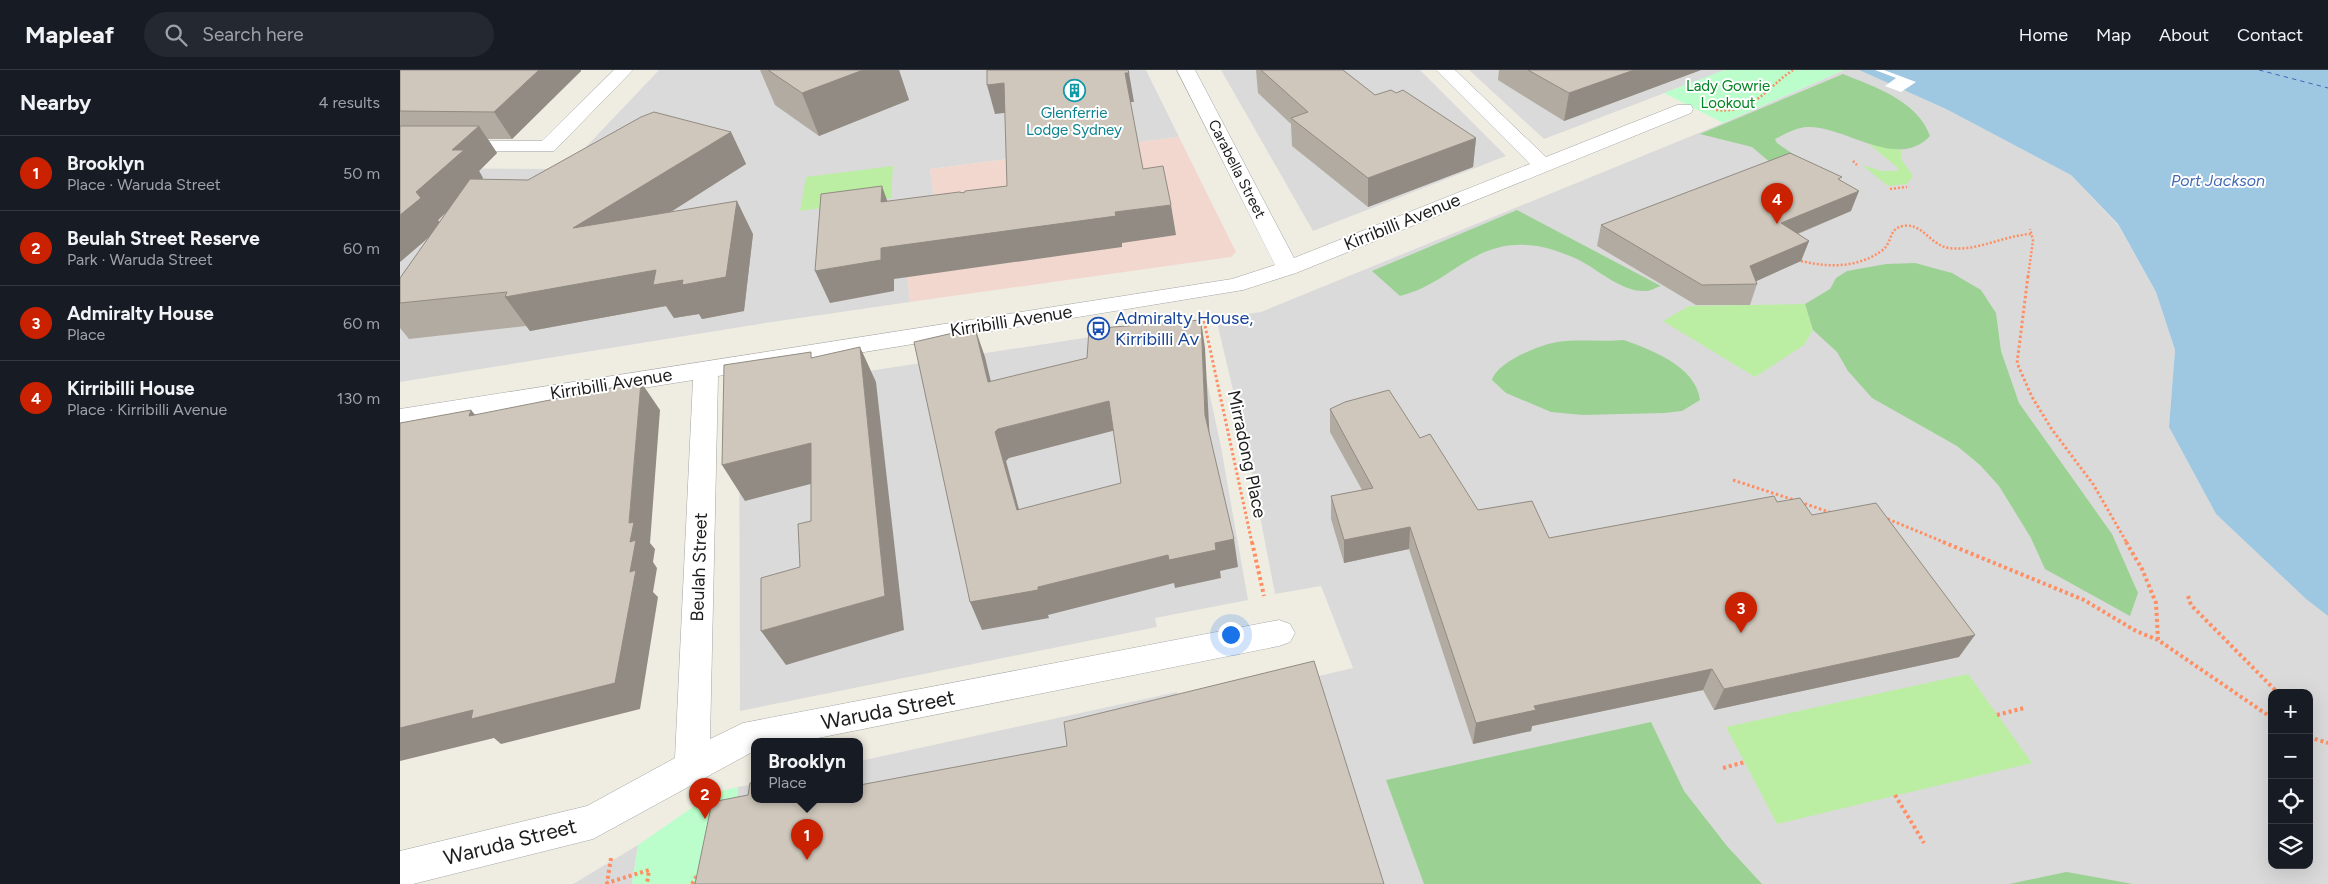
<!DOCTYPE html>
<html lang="en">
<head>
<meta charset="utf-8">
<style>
	:root { --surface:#171b24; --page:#242831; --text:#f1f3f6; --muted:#9ea1a6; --line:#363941; --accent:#ca2200 }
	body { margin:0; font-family:Figtree,sans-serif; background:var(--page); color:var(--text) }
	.controls { position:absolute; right:15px; bottom:15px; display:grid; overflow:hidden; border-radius:10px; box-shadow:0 5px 20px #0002 }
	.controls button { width:45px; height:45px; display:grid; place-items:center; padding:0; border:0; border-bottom:1px solid var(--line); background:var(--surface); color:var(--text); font:25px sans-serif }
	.you { position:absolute; left:830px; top:564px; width:18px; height:18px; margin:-12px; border:4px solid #fff; border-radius:50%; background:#1a73e8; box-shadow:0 0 0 8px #1a73e833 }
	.badge { display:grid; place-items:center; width:32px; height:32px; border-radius:50%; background:var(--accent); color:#fff; font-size:16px; font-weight:700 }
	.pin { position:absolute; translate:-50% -41px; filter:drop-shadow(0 1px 2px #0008) }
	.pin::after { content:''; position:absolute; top:26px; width:18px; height:15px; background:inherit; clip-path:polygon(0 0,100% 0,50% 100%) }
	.popup { position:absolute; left:351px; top:668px; width:112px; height:65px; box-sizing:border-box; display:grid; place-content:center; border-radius:10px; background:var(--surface); filter:drop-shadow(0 1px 4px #0005); font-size:16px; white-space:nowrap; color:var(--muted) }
	.popup b { font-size:19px; color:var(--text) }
	.popup::after { content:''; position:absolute; left:50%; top:100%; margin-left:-10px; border:10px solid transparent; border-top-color:var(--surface) }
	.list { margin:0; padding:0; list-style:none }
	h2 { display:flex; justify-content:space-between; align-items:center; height:65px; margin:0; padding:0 20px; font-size:21px }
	h2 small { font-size:16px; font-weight:400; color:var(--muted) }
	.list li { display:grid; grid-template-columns:32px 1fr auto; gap:15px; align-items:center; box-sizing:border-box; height:75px; padding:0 20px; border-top:1px solid var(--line) }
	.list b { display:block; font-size:19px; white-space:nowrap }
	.list p { margin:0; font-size:16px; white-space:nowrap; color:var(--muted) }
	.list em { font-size:16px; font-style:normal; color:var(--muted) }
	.icon { flex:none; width:28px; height:28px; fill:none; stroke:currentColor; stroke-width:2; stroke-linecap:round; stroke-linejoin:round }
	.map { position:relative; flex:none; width:1928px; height:814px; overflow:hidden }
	header { display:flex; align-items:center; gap:30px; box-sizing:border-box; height:70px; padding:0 25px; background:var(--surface); border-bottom:1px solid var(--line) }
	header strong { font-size:24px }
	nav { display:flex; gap:28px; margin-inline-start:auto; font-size:18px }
	.search { width:350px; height:45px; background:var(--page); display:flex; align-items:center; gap:12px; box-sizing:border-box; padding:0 18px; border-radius:28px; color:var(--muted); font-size:19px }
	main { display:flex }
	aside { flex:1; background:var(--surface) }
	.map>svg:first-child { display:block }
	.residential { fill:#dbdada; fill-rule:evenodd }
	.commercial { fill:#f2d7cf }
	.grass { fill:#bbeea3 }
	.forest { fill:#9bd293 }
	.park { fill:#bbfecb }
	.water { fill:#9ec7e1 }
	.pier { fill:#fff }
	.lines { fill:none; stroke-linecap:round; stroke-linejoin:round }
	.ferry { stroke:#4268b5; stroke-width:1; stroke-dasharray:4.5 4; stroke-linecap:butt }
	.street-casing { stroke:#a4a4a4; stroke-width:1 }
	.path-far2 { stroke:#ff8e63; stroke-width:2.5; stroke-dasharray:2 2; stroke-linecap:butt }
	.path-far1 { stroke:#ff8e63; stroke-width:3; stroke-dasharray:2.5 2.5; stroke-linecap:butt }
	.path { stroke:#ff8e63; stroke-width:4; stroke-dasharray:3 3; stroke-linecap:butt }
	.street { fill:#fff; fill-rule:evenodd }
	.wall { fill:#b2aba1; fill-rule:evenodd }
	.shaded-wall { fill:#918b83 }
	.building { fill:#cfc7bb; stroke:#918b83; fill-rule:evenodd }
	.labels { text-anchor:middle; stroke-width:4; stroke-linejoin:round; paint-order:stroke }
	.far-park-label { font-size:15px; fill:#028423; stroke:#fff }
	.far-culture-label { font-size:15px; fill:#0d838f; stroke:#fff }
	.far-street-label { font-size:15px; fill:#1d1d1d; stroke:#fff }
	.far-water-label { font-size:16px; font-style:italic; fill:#4268b5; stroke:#fff }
	.street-label { font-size:18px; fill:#1d1d1d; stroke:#fff }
	.transit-label { font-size:18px; fill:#164399; stroke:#fff; text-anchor:start }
	.near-street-label { font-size:21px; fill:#1d1d1d; stroke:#fff }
</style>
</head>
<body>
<header>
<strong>Mapleaf</strong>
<div class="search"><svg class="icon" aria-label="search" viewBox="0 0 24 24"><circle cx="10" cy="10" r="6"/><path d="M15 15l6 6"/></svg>Search here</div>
<nav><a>Home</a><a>Map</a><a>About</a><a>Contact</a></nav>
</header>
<main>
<aside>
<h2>Nearby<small>4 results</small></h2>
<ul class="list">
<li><span class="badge">1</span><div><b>Brooklyn</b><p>Place · Waruda Street</p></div><em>50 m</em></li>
<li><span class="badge">2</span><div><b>Beulah Street Reserve</b><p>Park · Waruda Street</p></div><em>60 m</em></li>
<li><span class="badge">3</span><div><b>Admiralty House</b><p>Place</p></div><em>60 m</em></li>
<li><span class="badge">4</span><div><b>Kirribilli House</b><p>Place · Kirribilli Avenue</p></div><em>130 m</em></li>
</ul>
</aside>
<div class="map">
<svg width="1928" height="814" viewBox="0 0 1928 814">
	<rect width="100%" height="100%" fill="#efede2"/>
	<!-- residential -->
	<path class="residential" d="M259,0h487l33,67 -249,32 7,45 -35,6 8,82 -145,21 -365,59v-214l165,1z
		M821,0h199l86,86 -193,75z
		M1069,0h256l-181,69z
		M1444,0h15l87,39 125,66 47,50 38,67 19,58 -6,77 47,87 90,85 22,17v268h-1600l10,-97 16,-3v15h106v-38l317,-69 4,16 172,-40 -32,-82 -46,8 -27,-140 -32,-136 45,-6 462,-189zM1872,623h37v172h-37z
		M794,251l27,126 27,153 -93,18 2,9 -417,84 -1,-320z
		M238,775l-6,39h-59z"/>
	<!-- commercial -->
	<path class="commercial" d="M779,67l57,115 -5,5 -321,45 -8,-83 34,-5 -6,-45z"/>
	<!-- grass -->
	<path class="grass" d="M1469,74l32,6v9l12,17 -6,8 -19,2 -26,-21 20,6h15l1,-3z
		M493,96l-2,32 -91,13 6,-34z
		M1405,234l8,26 -9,15 -49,32 -92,-56 26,-15z
		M1568,604l64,89 -255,61 -51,-97z"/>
	<!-- forest -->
	<path class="forest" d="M1443,4c32,13 75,27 87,62 -32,35 -85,-10 -122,-9 -11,0 -23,7 -33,12l2,4 26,18 -31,3 -20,-17 -52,-13z
		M1117,140l144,76c-5,1 -10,5 -14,5 -25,2 -49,-22 -70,-32 -11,-5 -27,-11 -40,-13 -64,-9 -84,37 -137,50l-28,-25z
		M1515,193l37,10 29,17 15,23 5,38 18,52 93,131 26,59 -8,23 -85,-47 -14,-31 -32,-52 -19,-21 -23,-19 -85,-48 -24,-27 -11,-19 -24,-22 -8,-26 25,-15 6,-11 11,-7 39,-7z
		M1224,270c27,10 72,26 76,60l-18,11 -18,2 -81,2 -32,-3 -45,-19 -14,-13c5,-18 47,-35 65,-38 20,-3 46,0 67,-2z
		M1251,652l33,69 43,55 35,38h-338l-38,-104z
		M1666,802h1l66,12h-124z"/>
	<!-- park -->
	<path class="park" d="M1325,0h119l-121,53 -59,-30z
		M338,717l-10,97h-96l6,-39 75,-52z"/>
	<!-- water -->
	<path class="water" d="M1459,0h469v546l-22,-17 -90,-85 -47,-87 6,-77 -19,-58 -38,-68 -47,-49 -125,-66z"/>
	<!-- pier -->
	<path class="pier" d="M1475,0h9l32,12 -15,10 -16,-6 11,-8z"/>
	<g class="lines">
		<!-- ferry -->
		<path class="ferry" d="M1859,0l69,18"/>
		<defs>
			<path id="street" d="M214,0h19l-79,81 -154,1v-12l142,1z
				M777,0h18l99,188 236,-94 -94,-94h19l91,87 131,-52h14l2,4 -2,4 -395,160 -53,17 -525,86 -8,363 33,-16 536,-103 11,4 5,9 -5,9 -11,4 -476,95h-49v10l-161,88 -180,45h-13v-33l187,-45 88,-48 18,-378 -293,47v-18l832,-130 43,-14z"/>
		</defs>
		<!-- street casing -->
		<use href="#street" class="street-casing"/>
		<!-- path-far2 -->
		<path class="path-far2" d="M1316,40c37,4 49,-21 77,-40
			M1453,91l4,4
			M1490,119l17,-2
			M1401,191c25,6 51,7 74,-6 4,-2 10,-6 12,-10 5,-8 4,-17 16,-19 19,-4 28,20 46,22 28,4 55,-13 83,-14
			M1628,207l5,-37 -3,-11"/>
		<!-- path-far1 -->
		<path class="path-far1" d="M1628,206l-11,87 15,34 19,31 42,56 34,59
			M804,251l48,222
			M1333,410l61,20
			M1400,432l32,11
			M1483,447l63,26"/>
		<!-- path -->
		<path class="path" d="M852,472l12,54
			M1543,472l141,58 52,31 22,9 114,78
			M1726,472l16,27 14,34 2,37
			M1788,526l3,9 87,88
			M1597,645l27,-7
			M1909,667l19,6
			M1323,698l22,-6
			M1495,725l29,48
			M211,788l-4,25 42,-13 -2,14
			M292,814l6,-10"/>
		<!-- street -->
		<use href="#street" class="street"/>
	</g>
	<!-- wall -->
	<path class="wall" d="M0,0l181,1 -69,68h-24l9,14 -18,18 4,7 -1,2h46l203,-48 15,32 -76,48 83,22 -9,77 -42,8 -3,-5 -25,4 -8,-12 -136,25 -4,-5 -117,13 -9,-11v-50l29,-41 -29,25zM47,141l-8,11 -1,-2z
		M360,0h139l10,30 -90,36 -44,-31z
		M856,0h87l32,25 21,-2 80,45 -3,29 -105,40 -76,-61 -1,-22 -33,-31z
		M1099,0h202l-137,51 -66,-41z
		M1441,110l10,31 -53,23 11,7 -8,20 -45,20 1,3 -7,21h-54l-99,-59 4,-21z
		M930,339l90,29 58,72 71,28 228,-36 35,13 147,142 -245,53 -11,-20 -171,36 -1,5 -58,13 -64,-195 -65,14 -13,-44v-23l31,-6 -32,-58z"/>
	<!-- shaded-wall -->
	<path class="shaded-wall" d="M139,0h42v1l-69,68 -18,-27z
		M463,0h36l10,30 -90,36 -17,-43z
		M1234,0h67l-137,51 5,-28z
		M725,3h4l5,29h-4z
		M604,13l8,29 -17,2 -8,-29z
		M79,56l18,27 -18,18 4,7 -45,42 4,6 -42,36v-47l16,-23 36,-42z
		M331,62l15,32 -152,97 -21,-33z
		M1076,68l-3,29 -105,40v-29z
		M482,116l11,31 -12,-15z
		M1459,121l-8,20 -76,32 6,-20z
		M337,131l16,33 -9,77 -42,8 -3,-5 -25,4 -8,-12 -136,25 -25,-34z
		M771,135l5,30 -54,8v4l-228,32v12l-64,12 -15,-32 66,-23 234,-36z
		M1409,171l-8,20 -51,23v-18z
		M801,250l4,28 5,96 -5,-29z
		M575,258l10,29 13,54 -10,-29z
		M460,277l16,35 28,248 -118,35 -25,-34 124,-35z
		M241,312l19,28 -10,133 5,6 -2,13 4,6 -4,24 5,5 -18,112 -139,35 -7,-6 -94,23v-33l230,-156 -1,-49z
		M709,331l7,29 -107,28 -3,3 21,78 -10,-29 -22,-78 3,-3z
		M71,340l24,28 -26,-22z
		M411,373l19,36 -85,22 -23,-36z
		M1010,457l-1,22 -65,14v-23z
		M834,469l4,28 -18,4 1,7 -46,10 -1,-5 -126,32 1,3 -67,12 -12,-28 68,-15 177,-44z
		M1575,565l-16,22 -245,53 10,-21z
		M1312,599l-9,21 -171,36 -1,5 -58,13 3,-21 58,-17z"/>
	<!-- building -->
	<path class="building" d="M0,0h139l-45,42 -94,-1z
		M368,0h95l-61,23z
		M587,0h141l1,3h-4l18,96 20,-3 8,39 -56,7 1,4 -235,32v12l-66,11 6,-77 61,-8 -1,16 78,-10 5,1 1,-2 42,-5 -3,-103 -17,2z
		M861,0h82l32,25 16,-5 5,3 7,-3 73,48 -108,40 -77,-60 17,-6z
		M1128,0h106l-65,23z
		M254,42l77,20 -158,96 164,-27 -11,76 -44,8 1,-5 -30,5 3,-15 -151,27 2,-5 -107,11v-25l70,-99 58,1 113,-63z
		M0,56h79l-27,24h12l-48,42 5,6 -21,17z
		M1390,83l52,24 -4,2 21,12 -78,32 28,18 -59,25 7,18 -55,1 -101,-60z
		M801,250l4,95 29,124 -19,4 1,7 -47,10 -1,-5 -130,32v3l-68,12 -56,-260 61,-14 13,54 99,-24 2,-29zM709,331l12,82 -104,27 -22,-78 3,-3z
		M460,277l25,249 -124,35v-53l39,-11 -2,-43 13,-3v-78l-89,22 2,-100 87,-13v6z
		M241,312l-12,141 5,-1 -4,20 6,-2 -6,32 6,-2 -21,113 -144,36 2,-9 -73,18v-305l71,-13 -2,6z
		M989,320l31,48 10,-4 48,76 54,-9 17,37 225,-42 3,6 23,-4 12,17 64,-12 99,132 -251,54 -12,-20 -178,37 2,4 -60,13 -66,-196 -66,13 -13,-44 42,-8 -43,-79 15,-7z
		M914,591l70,223h-689l17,-82 36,-7 2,-12 4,-1v17h106v-14l207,-39 -3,-24z"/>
	<!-- icons -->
	<defs>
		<symbol id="building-ring" viewBox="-11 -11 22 22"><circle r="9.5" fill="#fff" stroke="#0f9aa8" stroke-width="1.5"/><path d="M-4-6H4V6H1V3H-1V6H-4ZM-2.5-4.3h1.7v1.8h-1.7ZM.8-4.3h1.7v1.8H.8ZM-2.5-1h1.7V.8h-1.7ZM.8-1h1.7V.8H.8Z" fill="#0f9aa8"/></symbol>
		<symbol id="bus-ring" viewBox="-11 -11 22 22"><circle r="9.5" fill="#fff" stroke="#1a4fb4" stroke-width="1.5"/><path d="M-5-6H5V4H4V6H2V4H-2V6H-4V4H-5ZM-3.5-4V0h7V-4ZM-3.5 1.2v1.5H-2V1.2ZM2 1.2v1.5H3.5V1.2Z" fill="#1a4fb4"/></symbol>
	</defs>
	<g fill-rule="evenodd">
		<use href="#building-ring" x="662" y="8" width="25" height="25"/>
		<use href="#bus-ring" x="686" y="246" width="25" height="25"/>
	</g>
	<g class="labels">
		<!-- far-park labels -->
		<g class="far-park-label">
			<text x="1328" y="21">Lady Gowrie<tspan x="1328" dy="17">Lookout</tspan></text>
		</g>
		<!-- far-culture labels -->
		<g class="far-culture-label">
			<text x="674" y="48">Glenferrie<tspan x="674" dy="17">Lodge Sydney</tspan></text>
		</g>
		<!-- far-street labels -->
		<g class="far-street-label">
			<text transform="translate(837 99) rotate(63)" y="5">Carabella Street</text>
		</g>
		<!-- far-water labels -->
		<g class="far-water-label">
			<text x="1818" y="116">Port Jackson</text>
		</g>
		<!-- street labels -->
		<g class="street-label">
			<text transform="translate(1002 152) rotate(-22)" y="6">Kirribilli Avenue</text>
			<text transform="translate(611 251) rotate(-9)" y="6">Kirribilli Avenue</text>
			<text transform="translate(211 314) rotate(-9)" y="6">Kirribilli Avenue</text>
			<text transform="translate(847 384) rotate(78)" y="6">Mirradong Place</text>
			<text transform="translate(299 497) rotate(-88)" y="6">Beulah Street</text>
		</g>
		<!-- transit labels -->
		<g class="transit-label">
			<text x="715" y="254">Admiralty House,<tspan x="715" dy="21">Kirribilli Av</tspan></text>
		</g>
		<!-- near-street labels -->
		<g class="near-street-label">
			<text transform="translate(488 640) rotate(-11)" y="7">Waruda Street</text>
			<text transform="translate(110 772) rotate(-14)" y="7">Waruda Street</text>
		</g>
	</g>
</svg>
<div class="controls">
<button>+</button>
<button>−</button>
<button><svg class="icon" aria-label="locate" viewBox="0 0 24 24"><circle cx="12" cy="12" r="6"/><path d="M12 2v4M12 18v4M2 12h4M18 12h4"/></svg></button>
<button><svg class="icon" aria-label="layers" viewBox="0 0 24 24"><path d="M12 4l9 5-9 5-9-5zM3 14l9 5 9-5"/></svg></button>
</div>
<div class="you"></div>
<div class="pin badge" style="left:407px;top:790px">1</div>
<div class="popup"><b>Brooklyn</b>Place</div>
<div class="pin badge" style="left:305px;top:749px">2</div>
<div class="pin badge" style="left:1341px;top:563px">3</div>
<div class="pin badge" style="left:1377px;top:154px">4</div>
</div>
</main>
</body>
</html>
